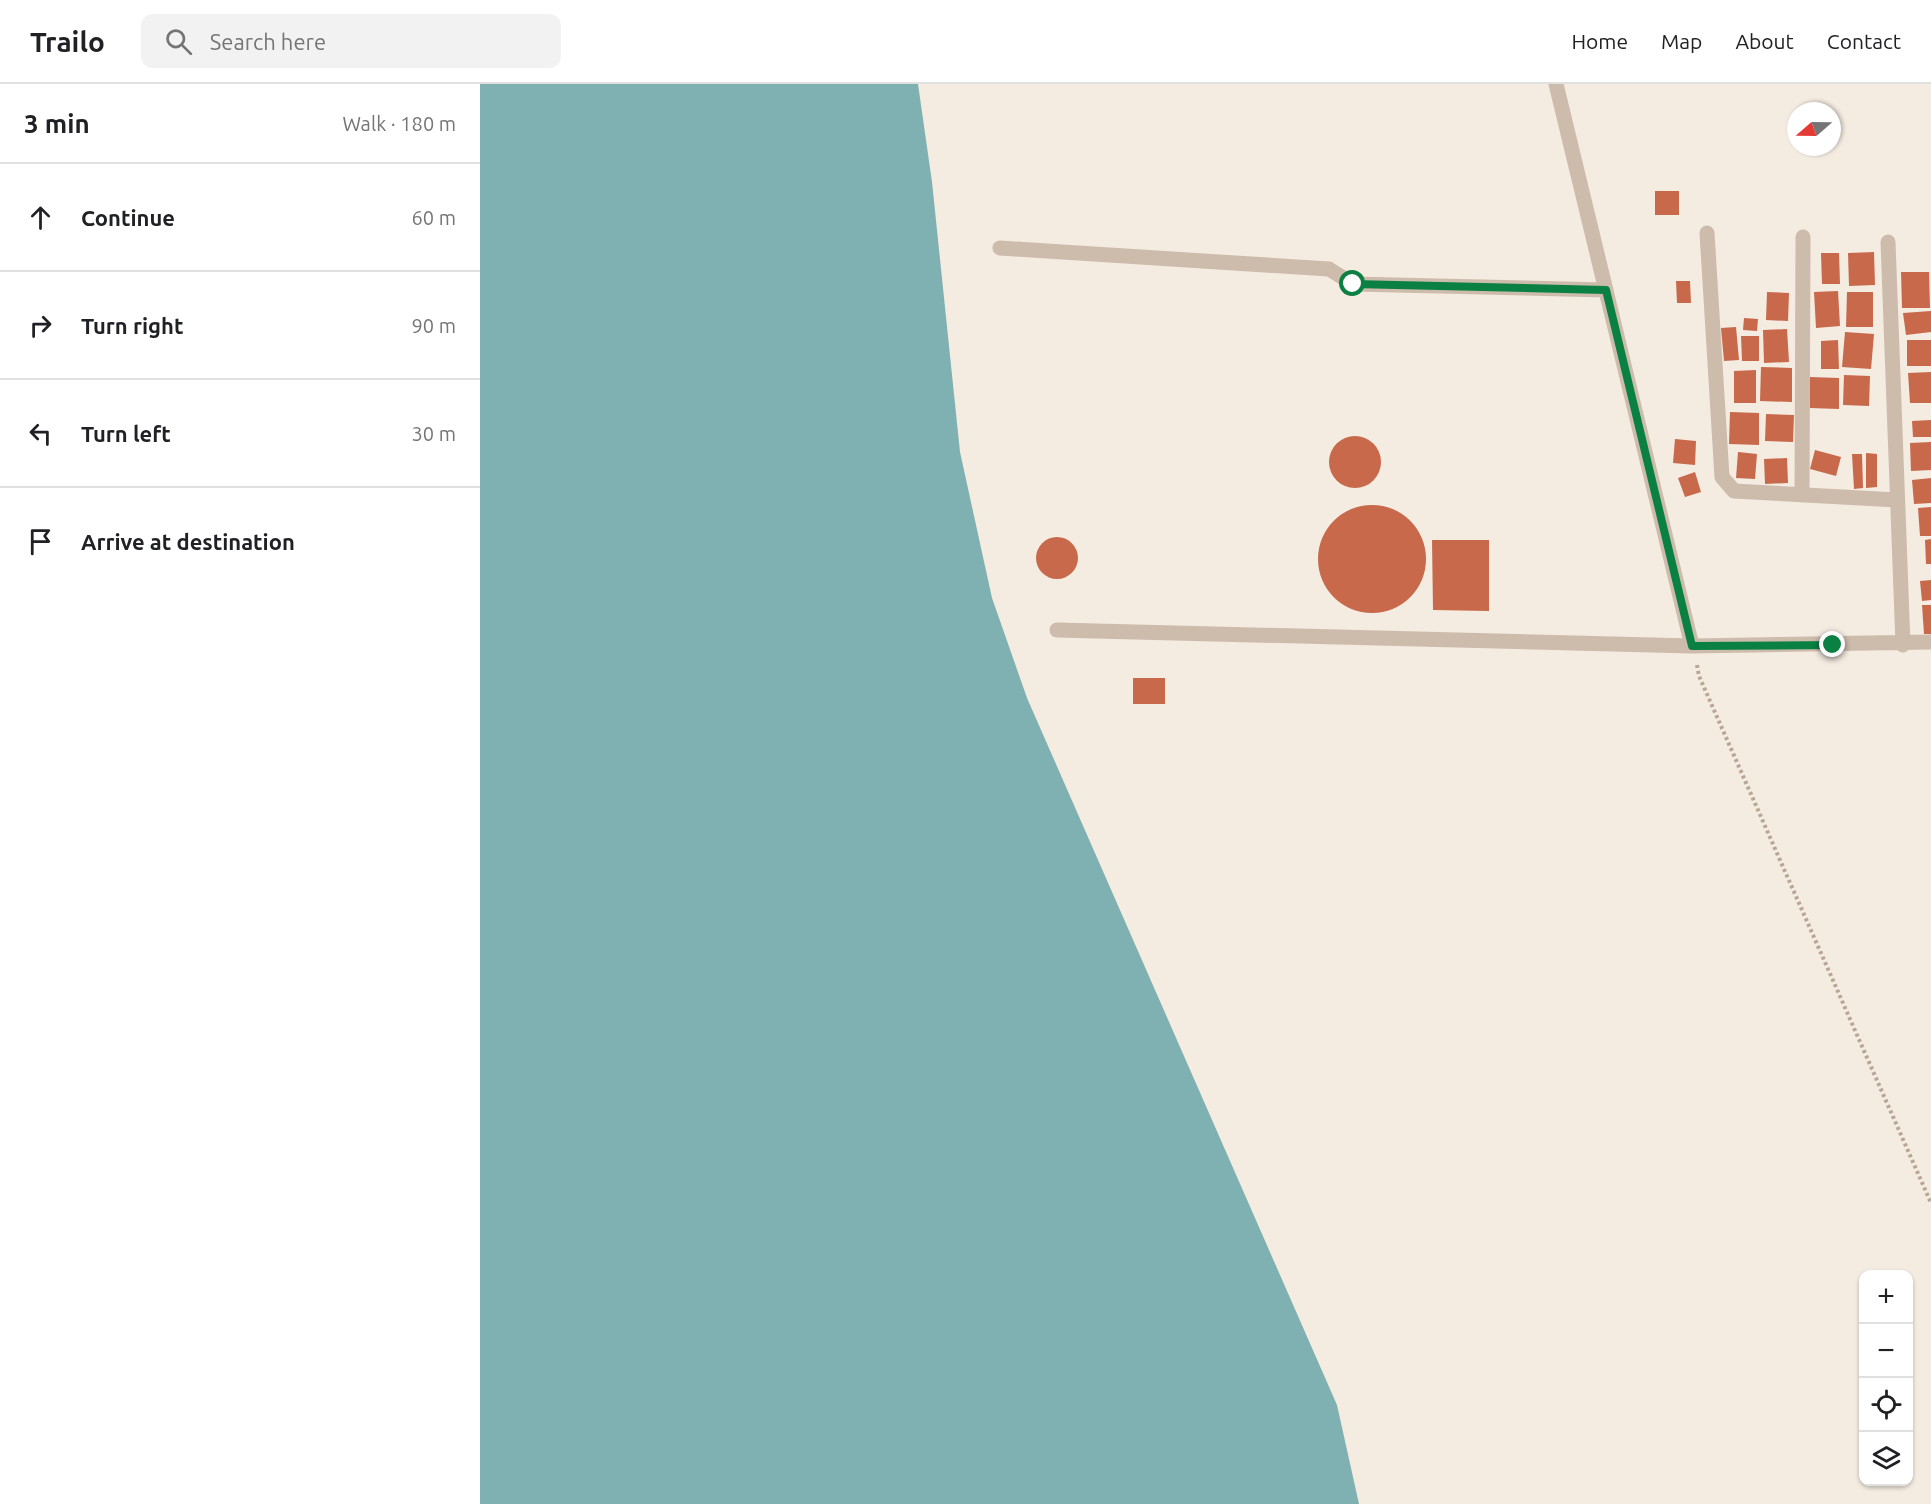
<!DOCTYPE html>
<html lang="en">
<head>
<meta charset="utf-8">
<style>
	:root { --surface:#fff; --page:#f2f2f2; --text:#202124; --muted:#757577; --line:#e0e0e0 }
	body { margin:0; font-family:Ubuntu,sans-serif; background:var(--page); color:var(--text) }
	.controls { position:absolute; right:18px; bottom:18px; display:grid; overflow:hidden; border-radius:12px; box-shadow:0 2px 4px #0004 }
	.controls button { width:54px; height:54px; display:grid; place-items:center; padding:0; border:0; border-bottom:2px solid var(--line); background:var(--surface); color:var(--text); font:30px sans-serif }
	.compass { position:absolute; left:1307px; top:18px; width:54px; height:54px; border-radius:50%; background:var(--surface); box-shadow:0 2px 4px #0004; rotate:250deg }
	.stop { position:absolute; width:18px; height:18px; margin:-14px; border:4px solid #0b8043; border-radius:50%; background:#fff }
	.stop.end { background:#0b8043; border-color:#fff; box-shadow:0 2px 6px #0008 }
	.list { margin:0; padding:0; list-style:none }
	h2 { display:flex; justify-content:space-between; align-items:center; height:78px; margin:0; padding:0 24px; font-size:26px }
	h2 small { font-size:20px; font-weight:400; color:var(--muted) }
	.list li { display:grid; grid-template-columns:39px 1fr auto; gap:18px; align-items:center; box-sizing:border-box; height:108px; padding:0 24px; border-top:2px solid var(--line) }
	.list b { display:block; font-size:22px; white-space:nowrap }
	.list em { font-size:20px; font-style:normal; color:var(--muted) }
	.icon { flex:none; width:33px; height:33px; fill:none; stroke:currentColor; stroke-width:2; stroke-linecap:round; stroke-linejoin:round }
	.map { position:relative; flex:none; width:1451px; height:1420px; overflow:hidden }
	header { display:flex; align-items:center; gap:36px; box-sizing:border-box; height:84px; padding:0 30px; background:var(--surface); border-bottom:2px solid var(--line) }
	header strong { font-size:28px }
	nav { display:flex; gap:33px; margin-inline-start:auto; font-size:21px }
	.search { width:420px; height:54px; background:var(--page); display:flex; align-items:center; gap:15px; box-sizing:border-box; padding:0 21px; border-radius:12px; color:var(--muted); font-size:22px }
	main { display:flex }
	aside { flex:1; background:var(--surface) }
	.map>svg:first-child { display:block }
	.water { fill:#7fb0b2 }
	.building { fill:#c8694b }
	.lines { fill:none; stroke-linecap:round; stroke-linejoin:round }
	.path { stroke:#b9a596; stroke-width:4; stroke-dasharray:3 3; stroke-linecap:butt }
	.minor { stroke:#cdbbac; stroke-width:15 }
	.route { stroke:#0b8043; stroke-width:8 }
</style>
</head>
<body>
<header>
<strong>Trailo</strong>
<div class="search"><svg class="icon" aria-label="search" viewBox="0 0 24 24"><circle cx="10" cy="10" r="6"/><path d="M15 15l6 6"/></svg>Search here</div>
<nav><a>Home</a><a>Map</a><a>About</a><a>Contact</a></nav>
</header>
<main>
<aside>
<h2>3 min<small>Walk · 180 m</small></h2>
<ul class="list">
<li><svg class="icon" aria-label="ahead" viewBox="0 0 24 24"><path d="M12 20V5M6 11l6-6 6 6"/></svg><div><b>Continue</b></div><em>60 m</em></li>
<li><svg class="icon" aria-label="right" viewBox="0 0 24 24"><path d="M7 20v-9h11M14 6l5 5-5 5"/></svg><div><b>Turn right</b></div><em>90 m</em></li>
<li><svg class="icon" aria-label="left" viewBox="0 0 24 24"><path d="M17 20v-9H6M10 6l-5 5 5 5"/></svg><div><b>Turn left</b></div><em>30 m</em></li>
<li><svg class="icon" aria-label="arrive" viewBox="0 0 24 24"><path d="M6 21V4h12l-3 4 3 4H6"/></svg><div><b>Arrive at destination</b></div></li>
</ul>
</aside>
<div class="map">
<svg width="1451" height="1420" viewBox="0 0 1451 1420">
	<rect width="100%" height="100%" fill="#f4ebe1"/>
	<!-- water -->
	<path class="water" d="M0,0h438l14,98 28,270 32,146 35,100 310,707 22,99h-879z"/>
	<!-- building -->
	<path class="building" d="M1175,107h24v24h-24z
		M1394,168l1,33 -26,1 -1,-33z
		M1341,169h18l1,31h-18z
		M1421,188h28l1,36h-28z
		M1196,197h14l1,22h-14z
		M1358,207l2,35 -24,2 -2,-36z
		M1287,208l22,1 -1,28 -22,-1z
		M1367,208h26v35h-27z
		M1451,227v21l-25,3 -3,-22z
		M1264,234l14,1 -1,12 -14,-1z
		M1256,243l3,33 -15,1 -3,-33z
		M1307,245l2,33 -25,1 -1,-33z
		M1365,248l29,2 -3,35 -29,-2z
		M1261,252h18v25h-17z
		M1358,256l1,29h-18v-28z
		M1427,256h24v26h-24z
		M1281,283l31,1v34l-32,-1z
		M1276,286v33h-22v-32z
		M1451,288v31h-21l-2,-30z
		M1364,291l26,1 -1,30 -26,-1z
		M1330,293l29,1v31l-29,-1z
		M1250,328l29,1v32l-30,-1z
		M1286,330l28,1 -1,27 -28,-1z
		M1451,336v17h-18l-1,-16z
		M849 378a26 26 0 1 1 52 0a26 26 0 1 1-52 0Z
		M1195,355l21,2 -1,24 -22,-2z
		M1451,358v28l-20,1 -1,-28z
		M1335,366l26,7 -5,19 -26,-7z
		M1258,368l19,2 -2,25 -19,-1z
		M1386,369l11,1v33l-11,1z
		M1372,370h10l1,34 -9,1z
		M1307,374l1,25 -23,1 -1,-25z
		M1215,388l6,20 -16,5 -7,-19z
		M1451,394v25l-17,1 -2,-24z
		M838 475a54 54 0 1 1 108 0a54 54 0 1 1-108 0Z
		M1451,423v29h-11l-2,-28z
		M556 474a21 21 0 1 1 42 0a21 21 0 1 1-42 0Z
		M1451,455v25h-5l-1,-24z
		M952,456h57v71l-56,-1z
		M1451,496v20l-9,1 -2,-20z
		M1442,521h9v29h-7z
		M653,594h32v26h-32z"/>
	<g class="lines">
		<!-- path -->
		<path class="path" d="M1217,581l2,11 232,527"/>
		<!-- minor -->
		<path class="minor" d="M1076,0l136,562
			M1227,149l15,244 12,14 163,9
			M1408,158l15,403
			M520,164l329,21 24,15 253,6
			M1322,411l1,-258
			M577,546l635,16 239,-4"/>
	</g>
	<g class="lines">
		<!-- route -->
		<path class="route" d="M873,200l253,6 86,356 141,-1"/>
	</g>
</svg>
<div class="controls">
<button>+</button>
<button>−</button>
<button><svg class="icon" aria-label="locate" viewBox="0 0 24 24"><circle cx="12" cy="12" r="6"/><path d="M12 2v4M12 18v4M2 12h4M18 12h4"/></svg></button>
<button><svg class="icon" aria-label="layers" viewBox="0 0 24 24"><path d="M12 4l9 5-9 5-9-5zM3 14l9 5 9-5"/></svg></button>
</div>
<svg class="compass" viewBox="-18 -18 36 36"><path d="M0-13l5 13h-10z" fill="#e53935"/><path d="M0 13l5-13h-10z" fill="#757577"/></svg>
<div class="stop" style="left:873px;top:200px"></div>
<div class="stop end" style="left:1353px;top:561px"></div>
</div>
</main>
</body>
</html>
